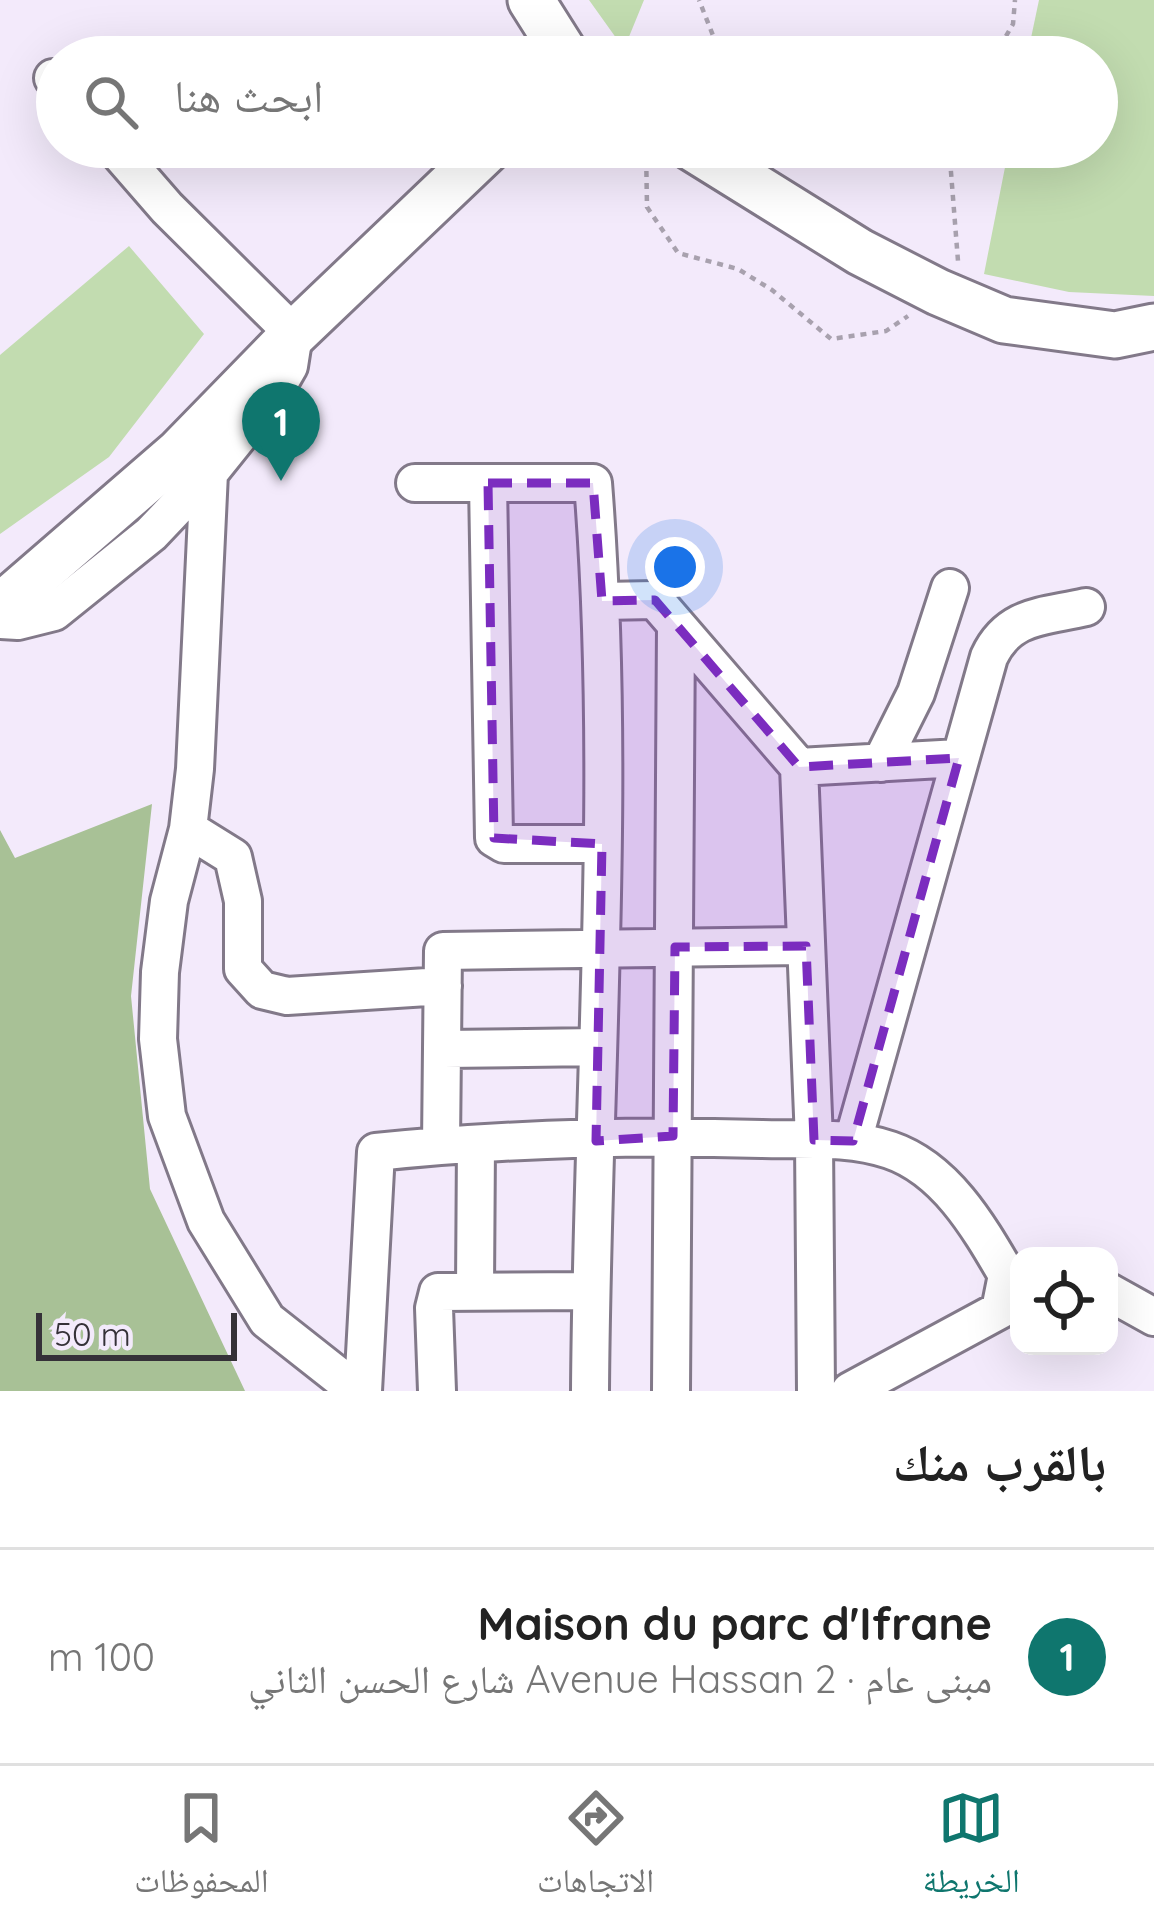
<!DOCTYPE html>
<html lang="ar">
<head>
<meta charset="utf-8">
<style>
	:root { --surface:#fff; --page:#f2f2f2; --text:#222; --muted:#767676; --line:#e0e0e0; --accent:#0f766e }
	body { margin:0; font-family:Quicksand,"Noto Naskh Arabic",sans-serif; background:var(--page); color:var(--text); direction:rtl }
	.controls { position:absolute; right:36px; bottom:36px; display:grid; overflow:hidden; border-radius:24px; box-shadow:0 12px 48px #0002 }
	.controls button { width:108px; height:108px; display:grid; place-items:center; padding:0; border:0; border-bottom:3px solid var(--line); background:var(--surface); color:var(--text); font:60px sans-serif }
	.scale { position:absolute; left:36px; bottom:30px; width:201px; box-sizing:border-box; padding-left:12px; border:6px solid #353138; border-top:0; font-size:33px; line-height:42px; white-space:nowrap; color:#353138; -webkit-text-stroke:9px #f3eafb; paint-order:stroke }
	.you { position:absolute; left:675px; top:567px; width:42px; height:42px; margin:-30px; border:9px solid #fff; border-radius:50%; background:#1a73e8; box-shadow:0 0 0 18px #1a73e833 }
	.badge { display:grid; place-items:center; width:78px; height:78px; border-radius:50%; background:var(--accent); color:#fff; font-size:39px; font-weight:700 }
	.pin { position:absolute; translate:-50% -99px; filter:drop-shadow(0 3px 6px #0008) }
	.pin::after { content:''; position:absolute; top:63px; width:42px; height:36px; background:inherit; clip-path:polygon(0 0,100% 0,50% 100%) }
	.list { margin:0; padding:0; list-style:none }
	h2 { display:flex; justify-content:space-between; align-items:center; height:156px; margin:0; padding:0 48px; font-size:51px }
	h2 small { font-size:39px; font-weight:400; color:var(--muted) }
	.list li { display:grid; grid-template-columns:78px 1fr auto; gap:36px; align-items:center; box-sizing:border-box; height:216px; padding:0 48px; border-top:3px solid var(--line) }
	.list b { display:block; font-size:45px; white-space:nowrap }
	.list p { margin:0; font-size:39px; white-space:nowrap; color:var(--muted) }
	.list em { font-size:39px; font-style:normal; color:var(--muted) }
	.icon { flex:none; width:66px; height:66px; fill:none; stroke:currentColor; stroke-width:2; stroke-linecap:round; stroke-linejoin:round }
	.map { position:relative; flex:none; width:1154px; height:1391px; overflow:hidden; direction:ltr }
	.search { position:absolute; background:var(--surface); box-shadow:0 12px 48px #0002; left:36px; right:36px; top:36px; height:132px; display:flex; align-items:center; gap:30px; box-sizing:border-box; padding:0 42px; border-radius:66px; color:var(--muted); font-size:45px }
	.sheet { height:372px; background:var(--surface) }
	nav { display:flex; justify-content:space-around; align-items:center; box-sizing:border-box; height:168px; border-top:3px solid var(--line); background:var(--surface); font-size:33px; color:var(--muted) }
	nav a { display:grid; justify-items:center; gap:6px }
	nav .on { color:var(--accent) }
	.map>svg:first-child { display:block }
	.green { fill:#c2dcb0 }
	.forest { fill:#a8c196 }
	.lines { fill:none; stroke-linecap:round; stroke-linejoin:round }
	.minor-casing { stroke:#827989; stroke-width:42 }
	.major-casing { stroke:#827989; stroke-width:51 }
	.path { stroke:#a8a1ae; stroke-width:4.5; stroke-dasharray:6 6; stroke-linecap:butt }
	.minor { stroke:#fff; stroke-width:36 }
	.major { stroke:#fff; stroke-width:45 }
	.marked { fill:#7b2cbf; fill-opacity:0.2; stroke:#7b2cbf; stroke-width:9; stroke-dasharray:24 15; stroke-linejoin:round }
</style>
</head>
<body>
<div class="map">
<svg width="1154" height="1391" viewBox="0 0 1154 1391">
	<rect width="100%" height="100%" fill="#f3eafb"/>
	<!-- green -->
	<path class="green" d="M589,0h55l-20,49z
		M1039,0h115v296l-85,-4 -85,-18 25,-127h88v-90h-70z
		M129,246l75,88 -95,123 -109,77v-179z"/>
	<!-- forest -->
	<path class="forest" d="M152,804l-21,192 19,193 95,202h-245v-561l15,28z"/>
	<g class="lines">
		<defs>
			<path id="minor" d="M53,78l4,4
				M209,473l-14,296 -7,60 -19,72 -9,71 -2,67 9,77 39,105 61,99 90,71
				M415,483h178c24,302 -1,606 -3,908
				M488,483l6,355 10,6h98
				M602,601l53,-1 144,167 15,373 2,251
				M0,620l18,1 36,-9 97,-78 58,-61 65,-81 15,-26 5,-32 -127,-126 -53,-61
				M881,763l35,-70 34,-105
				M799,767l160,-9
				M188,829l45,28 10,44v68l19,21 25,6 156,-10
				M444,1049l154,-2
				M853,1141l136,-484c20,-43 55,-40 97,-50
				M441,1145l2,-194 363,-5
				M475,1289l1,-145
				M1109,1292l45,25
				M363,1391l13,-239c127,-13 259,-17 386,-13 43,1 88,-3 128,11 56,19 89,77 117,125l-7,35 -150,81
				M437,1391l-3,-83 4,-16 153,-1
				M671,1391l5,-766"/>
			<path id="major" d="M531,0l36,57
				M691,147l169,105 78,40 66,28 111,15 39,-8
				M0,607l179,-155 115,-118 196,-187"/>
		</defs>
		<!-- minor casing -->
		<use href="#minor" class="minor-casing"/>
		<!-- major casing -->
		<use href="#major" class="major-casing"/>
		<!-- path -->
		<path class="path" d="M693,57l23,-14 -17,-43
			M994,57l19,-33 2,-24
			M646,147l1,60 31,46 60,16 34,21 59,49 55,-8 22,-15
			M949,147l9,114"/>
		<!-- minor -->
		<use href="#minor" class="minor"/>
		<!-- major -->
		<use href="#major" class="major"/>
	</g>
	<!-- marked area -->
	<path class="marked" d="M488,483h105l9,118 53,-1 144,167 160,-9 -106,383 -39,-1 -8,-194 -131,1 -2,189 -77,5 6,-297 -108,-6z"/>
</svg>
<div class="controls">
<button><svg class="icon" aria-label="locate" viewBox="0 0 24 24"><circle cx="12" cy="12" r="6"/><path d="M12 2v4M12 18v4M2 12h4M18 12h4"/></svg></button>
</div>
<div class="scale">50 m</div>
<div class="you"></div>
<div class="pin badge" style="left:281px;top:481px">1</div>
<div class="search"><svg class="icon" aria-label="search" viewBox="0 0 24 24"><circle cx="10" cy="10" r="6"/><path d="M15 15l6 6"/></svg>ابحث هنا</div>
</div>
<section class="sheet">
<h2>بالقرب منك<small></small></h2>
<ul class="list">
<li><span class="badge">1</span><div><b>Maison du parc d'Ifrane</b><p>مبنى عام · Avenue Hassan 2 شارع الحسن الثاني</p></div><em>100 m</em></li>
</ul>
</section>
<nav>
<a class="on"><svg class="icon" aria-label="map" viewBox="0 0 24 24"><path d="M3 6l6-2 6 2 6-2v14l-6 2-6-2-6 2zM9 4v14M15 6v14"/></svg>الخريطة</a>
<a><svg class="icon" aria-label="directions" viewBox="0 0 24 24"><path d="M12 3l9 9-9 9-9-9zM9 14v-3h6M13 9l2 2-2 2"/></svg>الاتجاهات</a>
<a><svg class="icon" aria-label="saved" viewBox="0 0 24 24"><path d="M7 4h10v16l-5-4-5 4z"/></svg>المحفوظات</a>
</nav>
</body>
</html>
